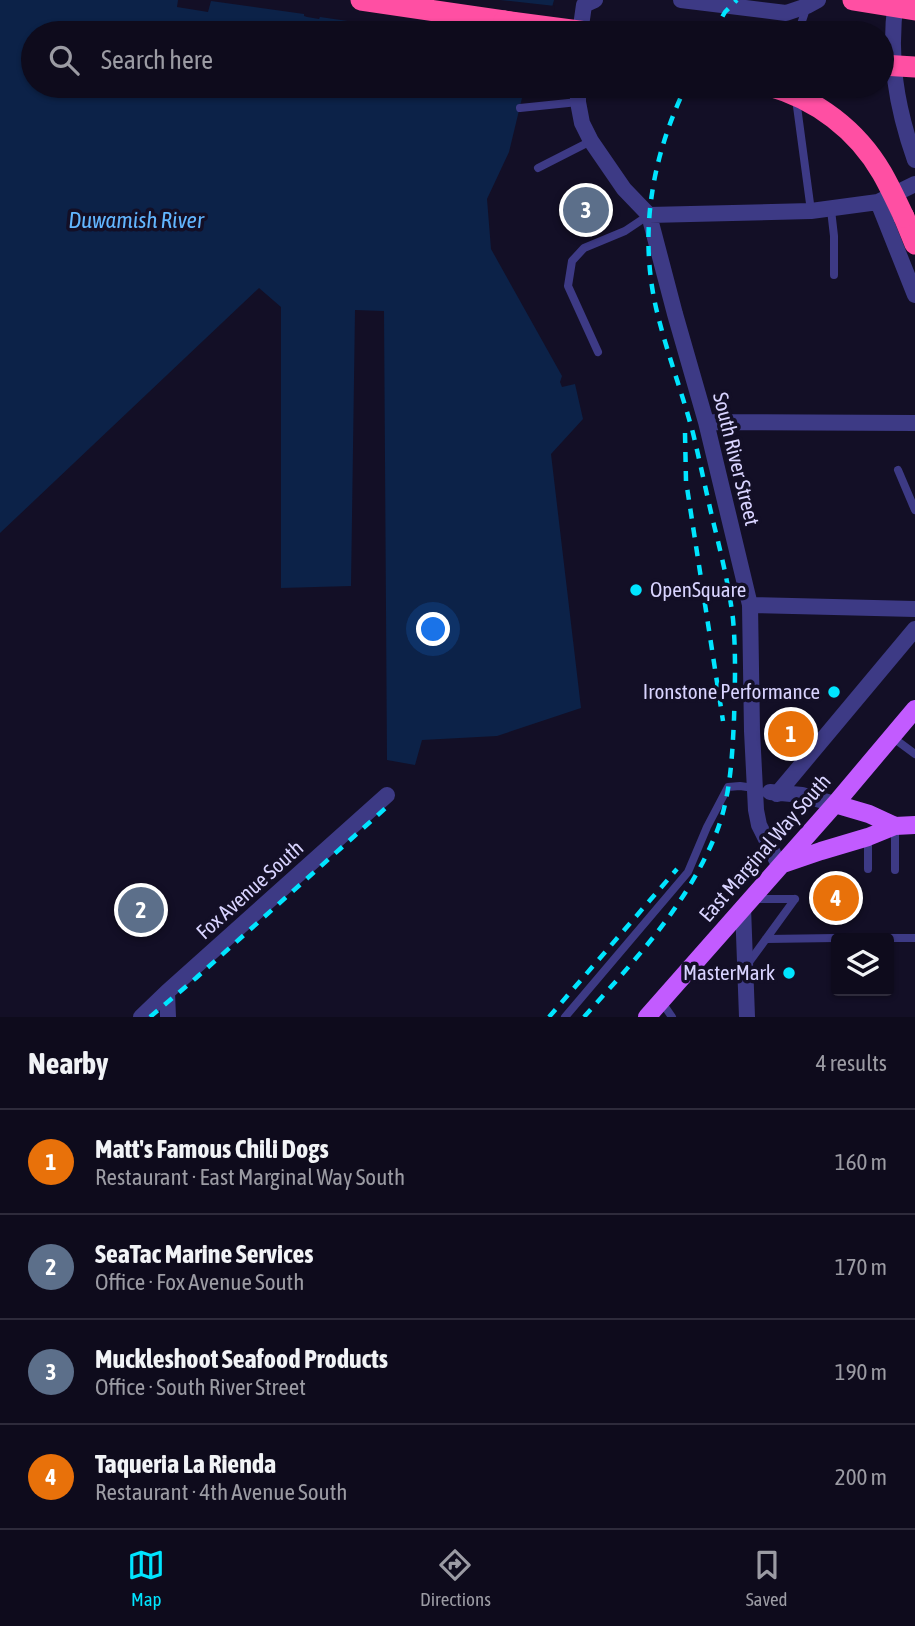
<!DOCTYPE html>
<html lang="en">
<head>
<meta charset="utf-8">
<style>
	:root { --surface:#0e0b1c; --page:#171425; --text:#f1f3f6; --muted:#9b9ba3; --line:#2e2b3b; --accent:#00e5ff }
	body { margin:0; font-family:"Asap Condensed",sans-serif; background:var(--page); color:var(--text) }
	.controls { position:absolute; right:21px; bottom:21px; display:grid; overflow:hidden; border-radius:7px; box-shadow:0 2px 5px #0004 }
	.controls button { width:63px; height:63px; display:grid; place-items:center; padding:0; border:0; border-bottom:2px solid var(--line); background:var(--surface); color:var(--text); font:35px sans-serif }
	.you { position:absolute; left:434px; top:630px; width:24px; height:24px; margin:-18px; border:5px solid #fff; border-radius:50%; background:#1a73e8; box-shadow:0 0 0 10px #1a73e833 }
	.badge { display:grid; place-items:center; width:46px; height:46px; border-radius:50%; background:var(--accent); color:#fff; font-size:23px; font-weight:700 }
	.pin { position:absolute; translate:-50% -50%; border:4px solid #fff; box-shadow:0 2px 7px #0006 }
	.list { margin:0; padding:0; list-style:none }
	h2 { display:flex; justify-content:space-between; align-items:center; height:91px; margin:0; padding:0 28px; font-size:30px }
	h2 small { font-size:23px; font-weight:400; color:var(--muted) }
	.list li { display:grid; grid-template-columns:46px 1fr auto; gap:21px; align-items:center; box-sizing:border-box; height:105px; padding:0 28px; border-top:2px solid var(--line) }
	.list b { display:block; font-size:26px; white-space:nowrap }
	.list p { margin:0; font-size:23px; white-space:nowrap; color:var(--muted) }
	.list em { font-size:23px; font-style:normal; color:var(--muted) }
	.icon { flex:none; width:38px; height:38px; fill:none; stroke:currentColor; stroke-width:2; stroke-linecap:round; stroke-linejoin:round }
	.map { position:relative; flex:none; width:915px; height:1017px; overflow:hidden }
	.search { position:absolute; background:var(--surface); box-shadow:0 2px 5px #0004; left:21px; right:21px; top:21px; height:77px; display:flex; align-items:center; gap:18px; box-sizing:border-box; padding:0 24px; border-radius:38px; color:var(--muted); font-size:26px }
	.sheet { height:511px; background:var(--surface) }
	nav { display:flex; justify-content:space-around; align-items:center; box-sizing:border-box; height:98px; border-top:2px solid var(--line); background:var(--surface); font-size:19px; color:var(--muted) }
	nav a { display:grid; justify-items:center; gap:4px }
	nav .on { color:var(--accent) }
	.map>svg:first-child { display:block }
	.water { fill:#0c2248 }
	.pier { fill:#130f26 }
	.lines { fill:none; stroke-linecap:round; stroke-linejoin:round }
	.service { stroke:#3d3a85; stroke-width:8 }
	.minor { stroke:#3d3a85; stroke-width:16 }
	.primary { stroke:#c25bff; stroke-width:18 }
	.motorway { stroke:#ff4fa3; stroke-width:21 }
	.rail { stroke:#00e5ff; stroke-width:4.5; stroke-dasharray:10 9; stroke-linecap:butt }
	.motorway-bridge { stroke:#ff4fa3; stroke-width:21 }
	.poi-dot { fill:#00e5ff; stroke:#130f26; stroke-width:2.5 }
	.labels { text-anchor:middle; stroke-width:7; stroke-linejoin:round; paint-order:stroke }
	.street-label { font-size:21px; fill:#d9d4ff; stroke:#130f26 }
	.poi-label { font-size:21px; fill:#d9d4ff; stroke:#130f26; text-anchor:end }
	.water-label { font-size:23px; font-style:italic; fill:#62b6ff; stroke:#130f26 }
</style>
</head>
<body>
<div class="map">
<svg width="915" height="1017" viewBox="0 0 915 1017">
	<rect width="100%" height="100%" fill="#130f26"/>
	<!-- water -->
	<path class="water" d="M0,0h554l-9,33h-512v53h500l-1,3 -10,9 -13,54 -22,47 4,50 71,127 -2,6 2,5 13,-3 8,35 -32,35 30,254 -84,28 -75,4 -7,25 -28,-5 -3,-449 -29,-1 -4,276 -70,2v-281l-22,-19 -259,245z"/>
	<!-- pier -->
	<path class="pier" d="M178,0h322l55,6 -6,27h-146v-4l-83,-12 -1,2 -12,-2 -3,-1v-2l-93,-13 -3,11 -31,-5z"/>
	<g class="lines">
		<!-- service -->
		<path class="service" d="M798,33l9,-27
			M796,99l15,112
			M520,108l58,-6
			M538,168l53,-27
			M831,210l3,26v39
			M598,352l-30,-66 4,-25 12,-13 41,-17 24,-16
			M898,470l17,40
			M892,737l23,17
			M895,826v44
			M868,837v32
			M754,899h41
			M886,938h29
			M766,939l70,-1
			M747,965l48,-66
			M661,1001l11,16
			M565,1017l123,-145 19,-45 21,-40 12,-1 14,2"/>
		<!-- minor -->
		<path class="minor" d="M681,0l105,13 21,-7 11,-6
			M896,0c-8,57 0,106 19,160
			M580,33l4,-28 11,-5
			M578,86v16l4,21 9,18 33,48 25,26 26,99 31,108 44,183 2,126 4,79 3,15 20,40
			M878,202l37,93
			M649,215l162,-4 67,-9 37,-18
			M706,422l209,1
			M750,605l165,4
			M770,792l32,3 33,9
			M777,794l138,-165
			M743,907l4,110
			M167,992l1,25
			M141,1017l26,-25 220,-197"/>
		<!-- primary -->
		<path class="primary" d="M835,804l34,10 26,12
			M783,864l38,-13 47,-14 27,-11 20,-1
			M647,1017l188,-213 80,-95"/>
		<!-- motorway -->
		<path class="motorway" d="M361,0l143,21 16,3
			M904,217l11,27"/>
		<!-- rail -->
		<path class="rail" d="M713,33l12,-21 12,-12
			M685,433l1,48 37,240
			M150,1017l46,-39 193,-173
			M549,1017l128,-148
			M584,1017c49,-55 98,-106 128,-174 18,-39 20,-81 22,-124 1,-32 2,-67 -1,-100 -4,-33 -12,-66 -20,-98 -7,-30 -13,-59 -20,-88 -11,-41 -26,-80 -36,-121 -19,-79 -5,-155 29,-226"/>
		<!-- motorway-bridge -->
		<path class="motorway-bridge" d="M853,0l62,10
			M504,21l90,12
			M882,65l33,2
			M769,86c47,13 88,44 113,87 8,14 15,29 22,44"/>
	</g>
	<!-- markers -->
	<g class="poi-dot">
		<circle cx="636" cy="590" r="7"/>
		<circle cx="834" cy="692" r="7"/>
		<circle cx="789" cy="973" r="7"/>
	</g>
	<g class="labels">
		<!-- street labels -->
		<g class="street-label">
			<text transform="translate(736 459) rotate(76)" y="7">South River Street</text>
			<text transform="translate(765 848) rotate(-49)" y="7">East Marginal Way South</text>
			<text transform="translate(250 890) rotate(-42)" y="7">Fox Avenue South</text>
		</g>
		<!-- poi labels -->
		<g class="poi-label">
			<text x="650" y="597" text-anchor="start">OpenSquare</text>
			<text x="820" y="699">Ironstone Performance</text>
			<text x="775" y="980">MasterMark</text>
		</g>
		<!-- water labels -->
		<g class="water-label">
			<text x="136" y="228">Duwamish River</text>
		</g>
	</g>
</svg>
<div class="controls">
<button><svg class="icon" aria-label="layers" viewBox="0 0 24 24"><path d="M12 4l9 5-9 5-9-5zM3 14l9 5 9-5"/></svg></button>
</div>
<div class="you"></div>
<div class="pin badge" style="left:791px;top:734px;background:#e8710a">1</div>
<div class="pin badge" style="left:141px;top:910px;background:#5c6f8a">2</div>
<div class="pin badge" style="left:586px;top:210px;background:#5c6f8a">3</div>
<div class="pin badge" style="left:836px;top:898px;background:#e8710a">4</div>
<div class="search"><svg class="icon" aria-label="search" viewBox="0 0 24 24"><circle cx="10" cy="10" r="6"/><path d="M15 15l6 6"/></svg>Search here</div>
</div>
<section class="sheet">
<h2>Nearby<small>4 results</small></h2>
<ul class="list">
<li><span class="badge" style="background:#e8710a">1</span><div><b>Matt's Famous Chili Dogs</b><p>Restaurant · East Marginal Way South</p></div><em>160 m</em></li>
<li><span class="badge" style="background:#5c6f8a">2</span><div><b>SeaTac Marine Services</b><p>Office · Fox Avenue South</p></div><em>170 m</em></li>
<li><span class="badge" style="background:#5c6f8a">3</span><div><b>Muckleshoot Seafood Products</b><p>Office · South River Street</p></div><em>190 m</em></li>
<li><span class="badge" style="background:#e8710a">4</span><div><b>Taqueria La Rienda</b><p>Restaurant · 4th Avenue South</p></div><em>200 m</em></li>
</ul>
</section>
<nav>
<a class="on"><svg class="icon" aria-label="map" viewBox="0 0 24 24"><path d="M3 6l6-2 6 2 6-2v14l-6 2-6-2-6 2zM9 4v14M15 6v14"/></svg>Map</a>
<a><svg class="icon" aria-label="directions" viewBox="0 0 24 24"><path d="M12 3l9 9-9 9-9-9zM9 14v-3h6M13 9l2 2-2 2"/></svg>Directions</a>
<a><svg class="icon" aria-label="saved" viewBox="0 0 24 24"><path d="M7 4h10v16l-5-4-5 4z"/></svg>Saved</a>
</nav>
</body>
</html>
